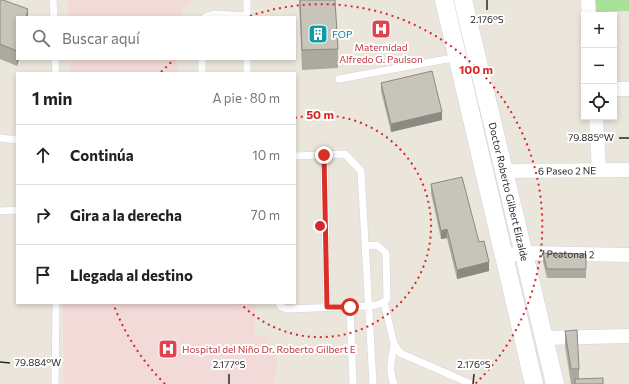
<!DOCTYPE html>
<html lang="es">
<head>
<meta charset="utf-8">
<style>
	:root { --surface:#fff; --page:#f6f6f6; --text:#222; --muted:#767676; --line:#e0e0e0 }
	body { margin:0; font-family:Commissioner,sans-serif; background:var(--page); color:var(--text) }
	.controls { position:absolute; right:12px; top:12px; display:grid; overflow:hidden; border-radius:0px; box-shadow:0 2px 6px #0003 }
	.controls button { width:36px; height:36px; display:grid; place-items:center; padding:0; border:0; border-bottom:1px solid var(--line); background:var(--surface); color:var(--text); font:20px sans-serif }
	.stop { position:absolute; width:12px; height:12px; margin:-9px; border:3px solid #d93025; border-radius:50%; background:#fff }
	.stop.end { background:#d93025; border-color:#fff; box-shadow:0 1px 4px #0008 }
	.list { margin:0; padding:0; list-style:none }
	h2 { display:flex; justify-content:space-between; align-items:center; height:52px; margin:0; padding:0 16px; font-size:17px }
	h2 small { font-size:13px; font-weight:400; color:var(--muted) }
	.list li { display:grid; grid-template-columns:26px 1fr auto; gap:12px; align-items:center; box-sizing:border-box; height:60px; padding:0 16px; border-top:1px solid var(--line) }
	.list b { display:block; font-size:15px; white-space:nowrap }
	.list em { font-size:13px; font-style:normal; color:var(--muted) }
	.icon { flex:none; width:22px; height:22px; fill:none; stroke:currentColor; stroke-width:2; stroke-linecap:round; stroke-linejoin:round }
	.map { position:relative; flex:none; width:629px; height:384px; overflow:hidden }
	.search { position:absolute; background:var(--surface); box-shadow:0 2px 6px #0003; left:16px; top:16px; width:280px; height:44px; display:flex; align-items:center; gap:10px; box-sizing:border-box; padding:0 14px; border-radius:0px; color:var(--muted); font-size:15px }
	.panel { position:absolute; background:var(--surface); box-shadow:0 2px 6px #0003; left:16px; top:72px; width:280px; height:232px; border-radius:0px }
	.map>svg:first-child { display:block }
	.medical { fill:#f2dad8 }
	.green { fill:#a9e198 }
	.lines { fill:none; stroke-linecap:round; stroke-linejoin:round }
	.service-casing { stroke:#d0d2e2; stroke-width:8 }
	.minor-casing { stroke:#d0d2e2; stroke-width:15 }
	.tertiary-casing { stroke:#d0d2e2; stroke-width:19 }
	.service { stroke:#fff; stroke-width:7 }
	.minor { stroke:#fff; stroke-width:14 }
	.tertiary { stroke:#fff; stroke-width:18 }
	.wall { fill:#aba9a0 }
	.shaded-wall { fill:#8b8982 }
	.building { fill:#c7c4ba; stroke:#8b8982 }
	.route { stroke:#d93025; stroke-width:5 }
	.ticks { fill:none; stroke:#292929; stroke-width:1.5 }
	.ring { fill:none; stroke:#d62828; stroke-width:2; stroke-dasharray:2 4 }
	.labels { text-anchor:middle; stroke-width:4; stroke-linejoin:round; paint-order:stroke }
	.culture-label { font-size:10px; fill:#0d838f; stroke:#fff; text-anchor:start }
	.health-label { font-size:10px; fill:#be3a42; stroke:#fff }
	.street-label { font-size:10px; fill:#292929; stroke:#fff }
	.ticks-label { font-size:10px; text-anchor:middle; fill:#292929; stroke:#fff; stroke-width:4; stroke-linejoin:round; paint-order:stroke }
	.centre { fill:#d62828; stroke:#fff; stroke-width:2 }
	.ring-label { font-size:12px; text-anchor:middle; font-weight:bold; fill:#d62828; stroke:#fff; stroke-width:4; stroke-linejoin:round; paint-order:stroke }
</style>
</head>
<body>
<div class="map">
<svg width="629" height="384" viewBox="0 0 629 384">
	<rect width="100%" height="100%" fill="#ebe6db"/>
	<!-- medical -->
	<path class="medical" d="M68,0h126l-11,9 -1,8h-114z
		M70,59h108l-1,14h-106z
		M63,303h192v33l12,-1 10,27v9l-4,13h-209z"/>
	<!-- green -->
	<path class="green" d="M593,0h36v11l-35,1z"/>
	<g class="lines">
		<defs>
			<path id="service" d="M53,0l1,17
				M205,17l9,-3 33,2
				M247,17v-17
				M55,59l1,14
				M202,73v-14
				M247,73v-14
				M339,79l119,-22
				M0,138l17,2
				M324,155l3,152
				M295,156l50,-2 16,17 12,213
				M0,211l17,-1
				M384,302l10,42 6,9 71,31
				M279,303l2,4 6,2 82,-3c7,-1 13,-1 18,-7l-1,-46 -9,-8 -12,1
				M350,307l3,77
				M55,384l1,-81
				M394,384c-6,-13 -2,-26 0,-40"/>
			<g id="minor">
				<path d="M588,0l1,15"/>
				<path d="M614,89h15"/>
				<path d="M596,117l3,53"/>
				<path id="s1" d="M504,171l125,-1"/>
				<path id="s2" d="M504,255l21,-2 104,2"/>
				<path d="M544,338l85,-2"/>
			</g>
			<g id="tertiary">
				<path d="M444,0l90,384"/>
				<path id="s3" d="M463,0l92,384"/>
			</g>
		</defs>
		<!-- service casing -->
		<use href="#service" class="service-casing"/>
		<!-- minor casing -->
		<use href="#minor" class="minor-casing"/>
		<!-- tertiary casing -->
		<use href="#tertiary" class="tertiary-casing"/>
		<!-- service -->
		<use href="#service" class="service"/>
		<!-- minor -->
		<use href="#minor" class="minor"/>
		<!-- tertiary -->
		<use href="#tertiary" class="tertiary"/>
	</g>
	<!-- wall -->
	<path class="wall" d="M0,0l28,17 -11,42h2l-2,7 -17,-7z
		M299,0h36l3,49v19l-36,2z
		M381,83l61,37 -51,12 -10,-41z
		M431,184l48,58 10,29 -32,8 -10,-41 -6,1 -10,-46z
		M543,253l43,1v24h-39l-4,-16z
		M565,331l14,38v10l24,5h-32l-6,-38z"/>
	<!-- shaded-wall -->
	<path class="shaded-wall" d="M28,9v8h-2z
		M17,50v9h2l-2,7z
		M442,112v8l-51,12v-8z
		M447,229v9l-6,1v-8z
		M489,262v9l-32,8v-9z"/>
	<!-- building -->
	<path class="building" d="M0,0h3l25,9 -2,8h-9v34l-17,-7z
		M300,0h35l3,49 -36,1z
		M432,71l10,41 -51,12 -10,-41z
		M462,177l17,65 5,-1 5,21 -32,8 -10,-41 -6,2 -10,-47z
		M543,253l43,1v15h-39z
		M577,330l2,39h-8l-6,-38z
		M603,378v6h-28v-5z"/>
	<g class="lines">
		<!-- route -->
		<path class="route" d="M324,155l3,152h23"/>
	</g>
	<!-- ticks -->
	<path class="ticks" d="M487,10v-10M619,138h10M0,362l10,1M229,384v-10M473,384l1,-10"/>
	<!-- distance rings -->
	<g class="ring">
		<path d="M295 118A111 111 0 1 1 240 303"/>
		<path d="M165 384A221 221 0 0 1 113 303M161 72A221 221 0 0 1 175 59M250 16A221 221 0 0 1 475 384"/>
	</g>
	<!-- icons -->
	<defs>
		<symbol id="hospital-square" viewBox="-11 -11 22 22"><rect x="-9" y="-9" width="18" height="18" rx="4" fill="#e0444e" stroke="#fff"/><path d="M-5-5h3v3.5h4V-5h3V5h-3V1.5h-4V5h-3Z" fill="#fff"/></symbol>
		<symbol id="building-square" viewBox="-11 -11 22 22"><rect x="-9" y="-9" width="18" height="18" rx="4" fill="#0f9aa8" stroke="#fff"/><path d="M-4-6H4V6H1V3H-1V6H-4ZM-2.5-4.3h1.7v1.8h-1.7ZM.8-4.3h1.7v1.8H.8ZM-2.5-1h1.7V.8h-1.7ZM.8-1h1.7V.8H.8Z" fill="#fff"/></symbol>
	</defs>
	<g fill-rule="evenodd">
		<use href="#hospital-square" x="370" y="18" width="22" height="22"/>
		<use href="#building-square" x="307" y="23" width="22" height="22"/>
		<use href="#hospital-square" x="157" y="338" width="22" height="22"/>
	</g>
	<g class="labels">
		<!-- culture labels -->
		<g class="culture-label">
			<text x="332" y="38">FOP</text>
		</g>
		<!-- health labels -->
		<g class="health-label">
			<text x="381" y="51">Maternidad<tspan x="381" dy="12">Alfredo G. Paulson</tspan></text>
			<text x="182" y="353" text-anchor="start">Hospital del Niño Dr. Roberto Gilbert E</text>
		</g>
		<!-- street labels -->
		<g class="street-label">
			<text dy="4" stroke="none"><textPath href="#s1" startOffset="63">6 Paseo 2 NE</textPath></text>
			<text dy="4" stroke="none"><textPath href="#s3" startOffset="197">Doctor Roberto Gilbert Elizalde</textPath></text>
			<text dy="4" stroke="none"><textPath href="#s2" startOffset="63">7 Peatonal 2</textPath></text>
		</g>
	</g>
	<g class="ticks-label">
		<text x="487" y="23">2.176°S</text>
		<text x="591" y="141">79.885°W</text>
		<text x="38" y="366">79.884°W</text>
		<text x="229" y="368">2.177°S</text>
		<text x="474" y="368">2.176°S</text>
	</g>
	<circle cx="320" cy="226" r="6" class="centre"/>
	<g class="ring-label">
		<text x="476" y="74">100 m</text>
		<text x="320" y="119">50 m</text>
	</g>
</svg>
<div class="controls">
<button>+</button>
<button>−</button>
<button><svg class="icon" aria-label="locate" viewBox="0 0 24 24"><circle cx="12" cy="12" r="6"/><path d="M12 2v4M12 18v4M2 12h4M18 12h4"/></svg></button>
</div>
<div class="stop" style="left:350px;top:307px"></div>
<div class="stop end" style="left:324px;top:155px"></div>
<div class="search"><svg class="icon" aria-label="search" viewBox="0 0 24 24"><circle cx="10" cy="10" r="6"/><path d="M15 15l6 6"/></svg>Buscar aquí</div>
<section class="panel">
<h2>1 min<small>A pie · 80 m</small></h2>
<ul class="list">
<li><svg class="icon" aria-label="ahead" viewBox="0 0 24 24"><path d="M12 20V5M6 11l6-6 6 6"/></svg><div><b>Continúa</b></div><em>10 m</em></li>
<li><svg class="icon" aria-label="right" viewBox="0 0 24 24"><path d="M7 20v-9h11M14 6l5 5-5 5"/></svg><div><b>Gira a la derecha</b></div><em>70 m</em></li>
<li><svg class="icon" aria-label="arrive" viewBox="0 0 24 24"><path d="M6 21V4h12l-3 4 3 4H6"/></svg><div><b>Llegada al destino</b></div></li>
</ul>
</section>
</div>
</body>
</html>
